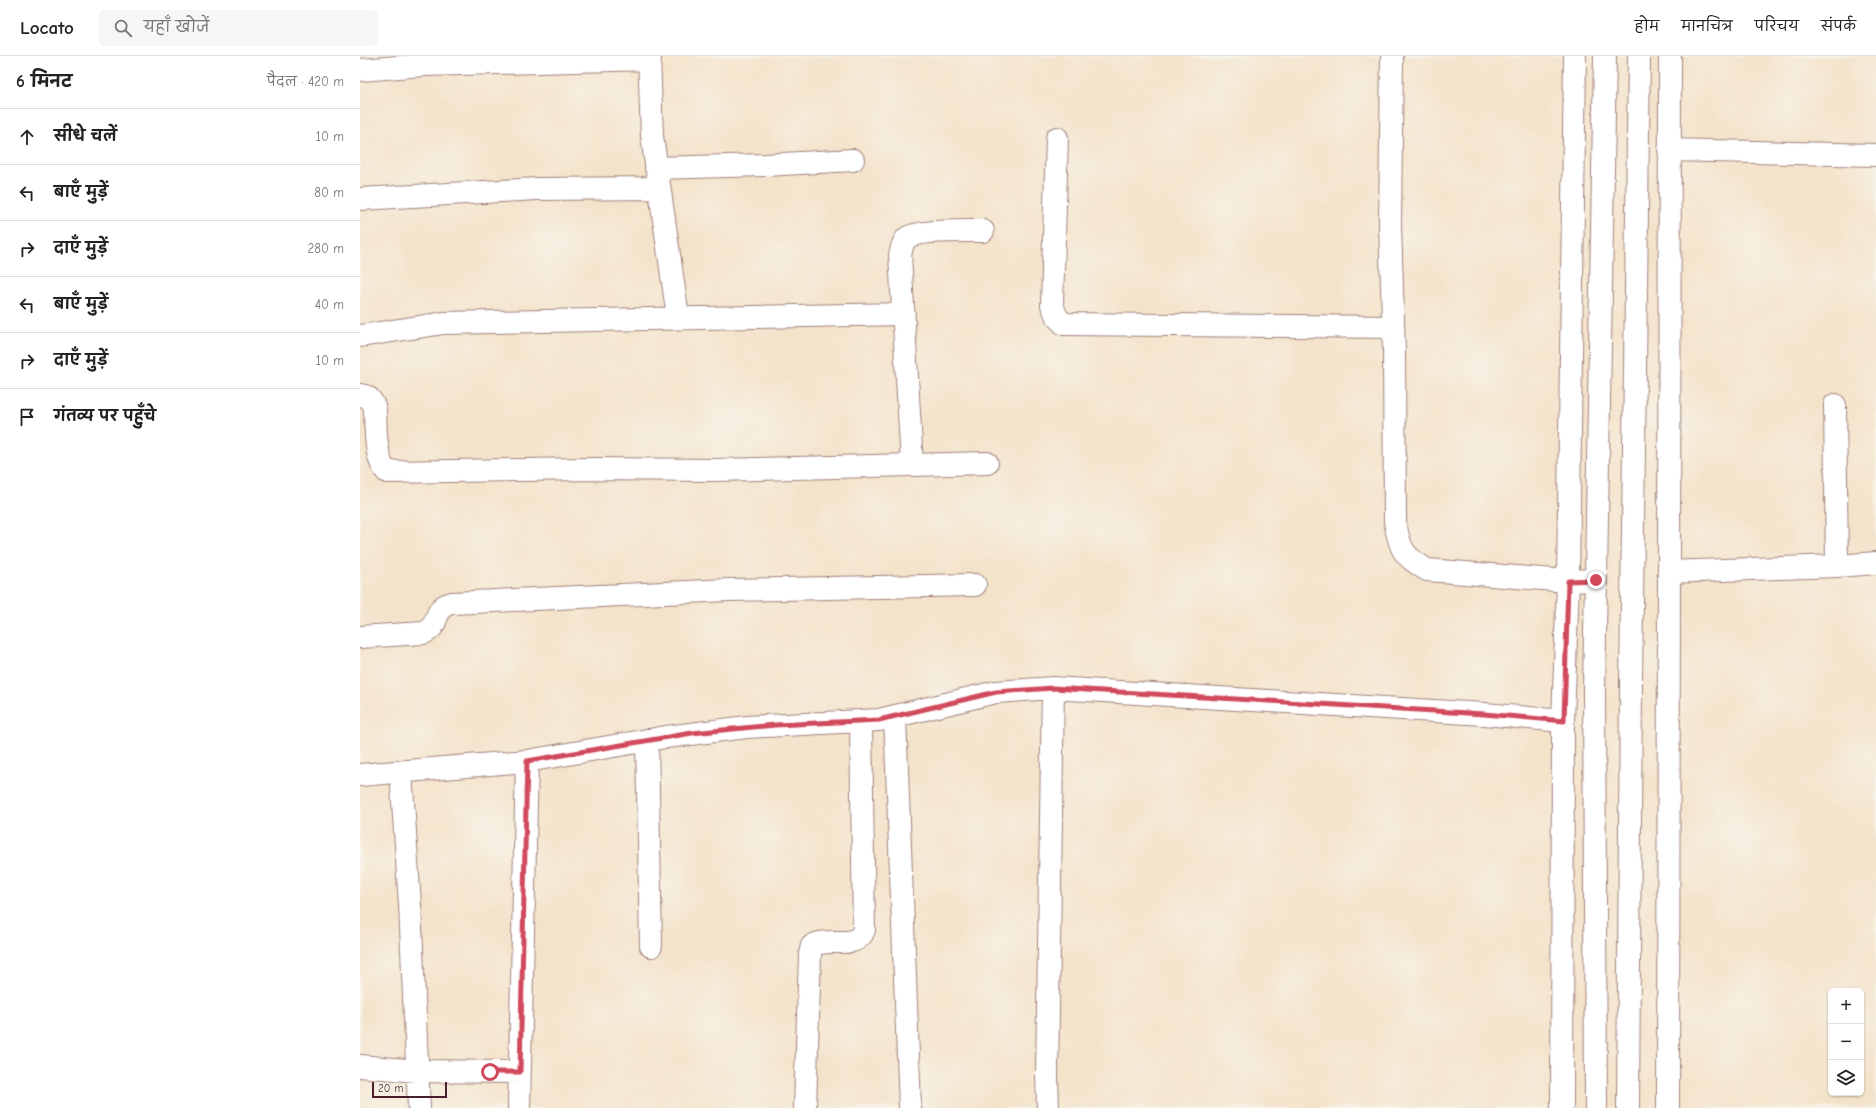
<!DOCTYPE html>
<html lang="hi">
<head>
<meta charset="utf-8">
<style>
	:root { --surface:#fff; --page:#f6f6f6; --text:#222; --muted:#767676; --line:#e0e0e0 }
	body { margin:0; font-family:"Comic Neue","Playpen Sans Deva",sans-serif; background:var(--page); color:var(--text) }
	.controls { position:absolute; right:12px; bottom:12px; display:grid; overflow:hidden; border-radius:6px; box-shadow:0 1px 3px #0004 }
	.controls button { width:36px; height:36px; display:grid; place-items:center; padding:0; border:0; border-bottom:1px solid var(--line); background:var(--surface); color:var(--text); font:20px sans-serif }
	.scale { position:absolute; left:12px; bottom:10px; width:75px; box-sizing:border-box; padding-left:4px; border:2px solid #4a1f2b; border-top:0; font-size:11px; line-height:14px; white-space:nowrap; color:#4a1f2b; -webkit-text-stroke:3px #f7f3e8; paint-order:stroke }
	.stop { position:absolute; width:12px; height:12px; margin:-9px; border:3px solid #d1495b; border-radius:50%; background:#fff }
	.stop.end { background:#d1495b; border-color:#fff; box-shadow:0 1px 4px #0008 }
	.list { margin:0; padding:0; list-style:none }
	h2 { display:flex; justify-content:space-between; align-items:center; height:52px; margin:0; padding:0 16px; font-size:17px }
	h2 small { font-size:13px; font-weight:400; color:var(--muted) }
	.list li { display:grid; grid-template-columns:26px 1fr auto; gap:12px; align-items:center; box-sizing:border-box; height:56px; padding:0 16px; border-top:1px solid var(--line) }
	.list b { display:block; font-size:15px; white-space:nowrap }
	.list em { font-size:13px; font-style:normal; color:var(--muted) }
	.icon { flex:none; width:22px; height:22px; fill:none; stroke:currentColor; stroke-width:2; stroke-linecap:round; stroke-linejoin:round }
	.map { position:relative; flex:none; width:1516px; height:1052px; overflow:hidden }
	header { display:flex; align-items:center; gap:24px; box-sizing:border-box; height:56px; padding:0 20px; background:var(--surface); border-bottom:1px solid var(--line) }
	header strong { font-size:19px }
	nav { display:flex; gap:22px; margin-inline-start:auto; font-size:14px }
	.search { width:280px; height:36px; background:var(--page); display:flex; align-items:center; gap:10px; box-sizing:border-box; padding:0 14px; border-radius:6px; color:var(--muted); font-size:15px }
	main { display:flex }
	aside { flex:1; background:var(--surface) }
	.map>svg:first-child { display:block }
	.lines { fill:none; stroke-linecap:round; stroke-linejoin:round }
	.minor-casing { stroke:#9f817b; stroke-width:24 }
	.major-casing { stroke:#9f817b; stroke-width:24 }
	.minor { stroke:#fff; stroke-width:22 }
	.major { stroke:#fff; stroke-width:22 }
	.route { stroke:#d1495b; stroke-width:5 }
</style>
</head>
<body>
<header>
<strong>Locato</strong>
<div class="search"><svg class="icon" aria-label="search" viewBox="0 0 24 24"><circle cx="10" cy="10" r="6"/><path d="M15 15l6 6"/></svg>यहाँ खोजें</div>
<nav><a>होम</a><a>मानचित्र</a><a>परिचय</a><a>संपर्क</a></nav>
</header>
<main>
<aside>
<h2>6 मिनट<small>पैदल · 420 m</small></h2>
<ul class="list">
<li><svg class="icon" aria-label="ahead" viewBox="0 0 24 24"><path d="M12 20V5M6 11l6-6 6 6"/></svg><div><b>सीधे चलें</b></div><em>10 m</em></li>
<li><svg class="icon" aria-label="left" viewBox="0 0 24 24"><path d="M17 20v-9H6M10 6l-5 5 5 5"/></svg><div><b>बाएँ मुड़ें</b></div><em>80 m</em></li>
<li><svg class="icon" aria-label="right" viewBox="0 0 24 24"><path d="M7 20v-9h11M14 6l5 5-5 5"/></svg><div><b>दाएँ मुड़ें</b></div><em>280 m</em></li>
<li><svg class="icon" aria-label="left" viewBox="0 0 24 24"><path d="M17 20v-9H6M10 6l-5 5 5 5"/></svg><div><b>बाएँ मुड़ें</b></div><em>40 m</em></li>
<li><svg class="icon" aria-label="right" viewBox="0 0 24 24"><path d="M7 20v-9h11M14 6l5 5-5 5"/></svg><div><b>दाएँ मुड़ें</b></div><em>10 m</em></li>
<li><svg class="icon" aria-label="arrive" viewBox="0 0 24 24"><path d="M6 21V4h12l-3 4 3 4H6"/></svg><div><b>गंतव्य पर पहुँचे</b></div></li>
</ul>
</aside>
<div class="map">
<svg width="1516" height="1052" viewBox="0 0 1516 1052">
	<rect width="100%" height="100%" fill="#f7f3e8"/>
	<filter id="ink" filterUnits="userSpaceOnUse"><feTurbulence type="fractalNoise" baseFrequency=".025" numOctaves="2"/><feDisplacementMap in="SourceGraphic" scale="8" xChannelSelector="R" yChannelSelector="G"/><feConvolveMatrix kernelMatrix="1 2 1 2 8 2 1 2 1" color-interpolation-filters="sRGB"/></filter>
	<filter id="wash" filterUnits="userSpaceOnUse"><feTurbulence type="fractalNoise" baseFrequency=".012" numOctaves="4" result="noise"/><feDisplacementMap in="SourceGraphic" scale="16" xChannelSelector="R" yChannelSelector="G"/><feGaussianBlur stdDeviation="0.9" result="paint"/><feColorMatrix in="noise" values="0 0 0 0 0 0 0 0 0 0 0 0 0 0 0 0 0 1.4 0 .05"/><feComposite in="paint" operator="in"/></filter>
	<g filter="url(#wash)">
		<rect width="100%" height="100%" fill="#f4e3cb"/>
	</g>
	<g filter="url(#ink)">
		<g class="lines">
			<defs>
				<path id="minor" d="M289,0l3,80 26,181
					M1032,0l-2,168 4,127 1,171c5,28 8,34 32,48l141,11 28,-1
					M0,14l64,-5 226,-6
					M697,82l-5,167 5,12 7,7 329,3
					M1309,94l207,5
					M296,112l109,-3 88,-5
					M0,143l177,-10 122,-1
					M0,280l84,-13 460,-9
					M0,339c9,1 12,5 15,14 1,17 -1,51 12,63l201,-3 128,1 271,-7
					M1475,349l2,161
					M552,409l-12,-210c2,-6 2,-13 7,-17 9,-8 62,-7 76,-7
					M1309,516l168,-6 39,-3
					M0,581l63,-4c19,-6 8,-26 29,-30l277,-13 246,-5
					M535,661l15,391
					M287,684l4,206
					M41,716l9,133 9,203
					M0,719l167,-14 139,-24 81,-10 132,-7 117,-28 57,-4 431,26 79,7
					M0,1010l57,5 103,1
					M159,1052l8,-347
					M445,1052l5,-154 2,-8c16,-10 45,5 52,-16l-3,-208
					M688,1052l-1,-33 6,-387"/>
				<path id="major" d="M1202,1052l1,-387 5,-140 7,-525
					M1236,1052l-2,-417 11,-635
					M1268,1052l3,-426 8,-626
					M1308,1052l2,-1052"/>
			</defs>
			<!-- minor casing -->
			<use href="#minor" class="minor-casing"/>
			<!-- major casing -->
			<use href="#major" class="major-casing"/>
			<!-- minor -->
			<use href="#minor" class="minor"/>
			<!-- major -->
			<use href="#major" class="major"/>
		</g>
	</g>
	<g class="lines" filter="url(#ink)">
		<!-- route -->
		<path class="route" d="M130,1016h30l7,-311 165,-28 83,-8 104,-5 117,-28 57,-4 431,26 80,7 4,-140 28,-1"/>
	</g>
</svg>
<div class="controls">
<button>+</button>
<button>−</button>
<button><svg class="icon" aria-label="layers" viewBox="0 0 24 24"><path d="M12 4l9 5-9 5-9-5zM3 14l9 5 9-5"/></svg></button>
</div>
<div class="scale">20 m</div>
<div class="stop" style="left:130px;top:1016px"></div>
<div class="stop end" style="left:1236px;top:524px"></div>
</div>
</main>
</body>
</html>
